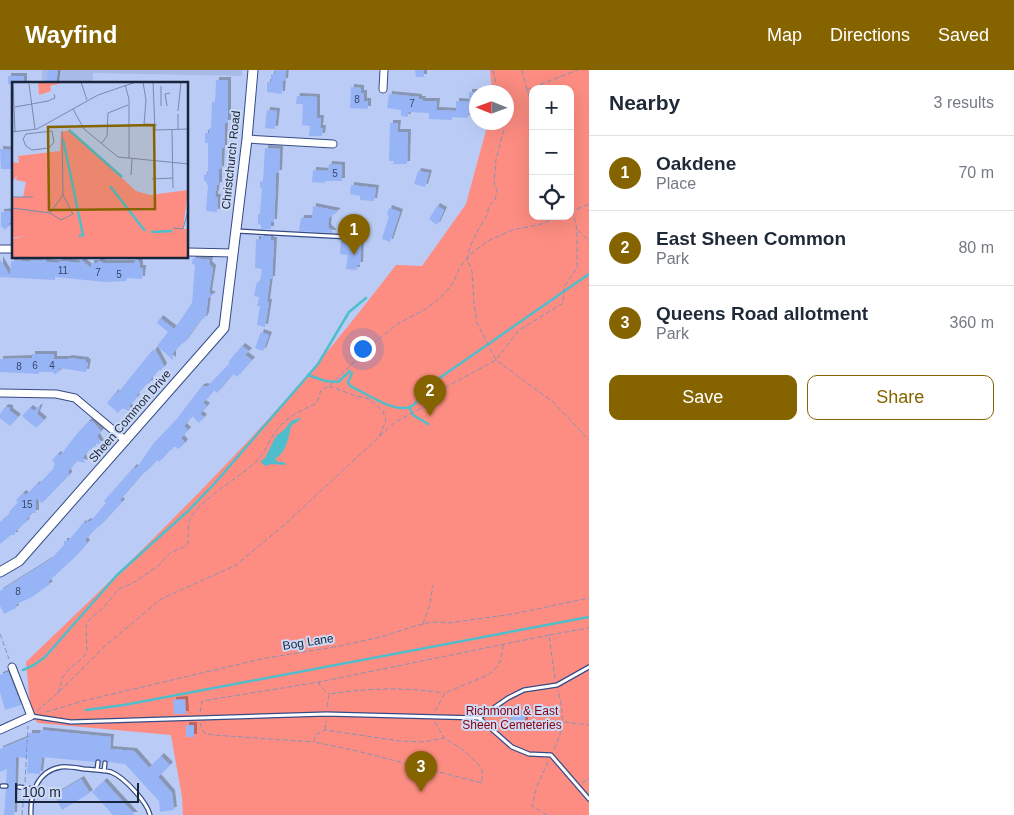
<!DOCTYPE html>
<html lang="en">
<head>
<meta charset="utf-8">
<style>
	:root { --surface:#fff; --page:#f2f2f3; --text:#1f2937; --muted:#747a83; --line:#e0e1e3; --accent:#856400 }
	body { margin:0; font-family:Helvetica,sans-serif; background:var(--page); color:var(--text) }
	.controls { position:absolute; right:15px; top:15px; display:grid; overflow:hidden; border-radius:10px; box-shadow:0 5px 20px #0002 }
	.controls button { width:45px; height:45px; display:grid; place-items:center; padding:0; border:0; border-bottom:1px solid var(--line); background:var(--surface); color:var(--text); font:25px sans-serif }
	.compass { position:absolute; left:469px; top:15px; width:45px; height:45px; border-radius:50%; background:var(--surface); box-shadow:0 5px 20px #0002; rotate:271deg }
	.scale { position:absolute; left:15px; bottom:12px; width:124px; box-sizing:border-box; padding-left:5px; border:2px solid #19243d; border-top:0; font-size:14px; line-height:18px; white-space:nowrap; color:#19243d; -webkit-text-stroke:4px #cddaf5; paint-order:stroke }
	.you { position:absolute; left:362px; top:278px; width:18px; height:18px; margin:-12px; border:4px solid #fff; border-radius:50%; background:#1a73e8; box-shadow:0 0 0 8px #1a73e833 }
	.badge { display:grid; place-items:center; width:32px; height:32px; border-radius:50%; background:var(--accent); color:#fff; font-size:16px; font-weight:700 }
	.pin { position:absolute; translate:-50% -41px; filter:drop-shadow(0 1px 2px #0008) }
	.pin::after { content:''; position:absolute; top:26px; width:18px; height:15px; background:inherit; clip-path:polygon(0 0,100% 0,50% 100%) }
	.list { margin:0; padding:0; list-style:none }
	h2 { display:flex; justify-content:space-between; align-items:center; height:65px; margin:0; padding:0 20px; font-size:21px }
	h2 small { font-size:16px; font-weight:400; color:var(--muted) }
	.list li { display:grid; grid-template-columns:32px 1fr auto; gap:15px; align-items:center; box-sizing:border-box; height:75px; padding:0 20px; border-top:1px solid var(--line) }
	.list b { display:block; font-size:19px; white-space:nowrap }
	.list p { margin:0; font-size:16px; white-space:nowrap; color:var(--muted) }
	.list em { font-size:16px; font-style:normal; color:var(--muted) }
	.actions { display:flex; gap:10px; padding:15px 20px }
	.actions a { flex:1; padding:11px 0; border:1px solid var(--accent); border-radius:10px; text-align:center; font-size:18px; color:var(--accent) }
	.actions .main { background:var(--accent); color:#fff }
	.icon { flex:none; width:28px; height:28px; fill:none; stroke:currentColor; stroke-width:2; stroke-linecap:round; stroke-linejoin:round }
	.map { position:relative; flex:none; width:589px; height:745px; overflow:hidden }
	header { display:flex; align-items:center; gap:30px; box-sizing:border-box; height:70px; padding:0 25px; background:var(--accent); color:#fff }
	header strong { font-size:24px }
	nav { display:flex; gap:28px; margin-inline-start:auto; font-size:18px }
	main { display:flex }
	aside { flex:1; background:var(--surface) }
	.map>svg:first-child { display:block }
	.built { fill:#a8bbe6 }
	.green { fill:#fd8d82; fill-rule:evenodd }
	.water { fill:#4fbecc }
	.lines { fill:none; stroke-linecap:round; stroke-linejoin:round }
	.stream { stroke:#4fbecc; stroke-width:2.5 }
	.building { fill:#97b4f6; filter:url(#shadow) }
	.service-casing { stroke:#354b86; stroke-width:5.5 }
	.minor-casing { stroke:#354b86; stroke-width:9 }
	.tertiary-casing { stroke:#354b86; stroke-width:11 }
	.path { stroke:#8494b7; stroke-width:1; stroke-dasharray:5 2.5; stroke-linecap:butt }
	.service { stroke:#fff; stroke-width:3 }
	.minor { stroke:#fff; stroke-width:7 }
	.tertiary { stroke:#fff; stroke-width:9 }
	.labels { text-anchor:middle; stroke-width:4; stroke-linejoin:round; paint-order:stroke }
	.number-label { font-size:10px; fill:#38486b }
	.street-label { font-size:12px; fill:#19243d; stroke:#cddaf5 }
	.park-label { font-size:12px; fill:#88020d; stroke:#cddaf5 }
	.inset-river { fill:none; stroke:#4fbecc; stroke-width:2.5 }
	.inset-road { fill:none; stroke:#7a89ab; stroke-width:1 }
	.view { fill:#856400; fill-opacity:0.15; stroke:#856400; stroke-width:2.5 }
	.inset-edge { fill:none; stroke:#19243d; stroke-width:2.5 }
</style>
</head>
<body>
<header>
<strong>Wayfind</strong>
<nav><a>Map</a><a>Directions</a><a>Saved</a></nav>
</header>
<main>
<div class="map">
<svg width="589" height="745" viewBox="0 0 589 745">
	<defs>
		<filter id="shadow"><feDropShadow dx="3" dy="-3" stdDeviation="0" flood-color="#0004"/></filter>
	</defs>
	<rect width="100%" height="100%" fill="#baccf5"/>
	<!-- built -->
	<path class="built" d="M42,0h200v6l-149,-3v11h-51z"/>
	<!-- green -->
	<path class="green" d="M490,0h99v745h-406l-1,-18 -11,-62 -133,-12 -7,-7 -5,-54c98,-94 196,-188 284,-290 30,-35 58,-71 86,-107l26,1 44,-62 22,-81 19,-1v-30h-15zM533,19h37v127h-37z"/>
	<!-- water -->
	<path class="water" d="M299,348l2,1 -10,7c-2,11 -5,27 -16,33l3,3h6l2,3 -15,-1 -5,2 -5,-3v-2l4,-3 11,-22 8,-6 7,-9z"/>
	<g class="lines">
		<!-- stream -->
		<path class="stream" d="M352,303l-4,9 2,4c15,6 45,29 62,20 3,-2 6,-6 9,-9
			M308,305l17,6 13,1 12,-11
			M428,316l161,-112
			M409,337l4,8 15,9
			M23,600l11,-5 11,-8 72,-82 71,-64 27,-28 103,-119 31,-52 17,-14
			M86,640l38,-5 465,-88"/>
	</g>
	<!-- building -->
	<path class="building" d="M48,0h10l-2,14h-10z
		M275,0h11l-1,11h-2l-1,13 -15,-2v-10h4v-8h4z
		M415,0h9v7h-8z
		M8,6h16v8h-16z
		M216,10h12v43h-3l-1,25h-2l-1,21h-2v16h-2l-2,12h3l-1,15 -11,-1 2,-26h-1l-1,-4h-2v-6l4,-2v-30h-3v-10h4v-5h2l1,-26h3z
		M351,17l10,1v5h3v8h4v8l-18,-1z
		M469,22h7v22l-8,-1v5l-16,-1v3l-23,-1v-6l-21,-1v5l-7,-1v-6l-14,-2 2,-14 30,3v2h4l-1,2h15l-1,9 20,1v-10l13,1z
		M297,26l20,1v21h4l-1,10h3l-1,8h-13l1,-10 -8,-1 1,-21h-7z
		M267,40l10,1 -2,18 -10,-1z
		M390,53h8l-1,9h11l-1,32h-14l1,-3h-5z
		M265,78l15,1 -1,24h-3v7l-2,42h-3v7h-10v-4l-3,-1v-10h2l2,-26h-2v-7l3,1z
		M0,79l14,1v15h-2v4h-11z
		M329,94l13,1v16h-17v2l-13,-1 1,-12 15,1z
		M418,101l11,2 -4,14 -11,-3z
		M351,115l25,3 -2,13 -14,-1v-4l-10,-2z
		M313,136l25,5 -9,7 -1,9 6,6 -35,-2 2,-13h11z
		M437,136l7,4 -7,15 -8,-6z
		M389,138l11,4 -10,30 -8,-3 7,-23 -2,-1z
		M12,141v12h-3v3l-4,4 -4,-4v-14z
		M261,166h10v4h3l-2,39h-2l-3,23h2l-4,25 -8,-2 3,-19h-3l2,-9 -5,-1 3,-14h3l2,-13 -7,-1 1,-29 5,1z
		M341,170l20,2 -1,23h-3v5l-11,-1 2,-14 -8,-1z
		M137,188l3,6v4h3l-1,11 -15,-1 -1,3 -21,1 -50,-5v3l-55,-3v-18l10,17 1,-14 5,-2 13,2 3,-2 10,1 2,-2 3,3 10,1 5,-2 17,2 2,-3 10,8v-5h6l2,-2 4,2h31z
		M193,188l17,2 -1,4 4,4 -4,25 4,2 -5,3 -2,17 -2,4h-3l-17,24 -3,1 -8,9v7l-16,-14 11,-14 -11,-9 3,-5 13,10h2l17,-25 3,-38 -3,-1z
		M261,262l8,3 -6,16 -8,-3z
		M242,276l7,5 -4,4 7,5 -15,17 -4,-3 -16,19 -3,-3 -11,13 4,3 -7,8 4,3 -5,6 -7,-7 -8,10 4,4 -7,8 4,4 -3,4 -4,3 -4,-3 -2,4 -1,-1 -12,13 -2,-2 -11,12 -1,-1 -25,29 2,2 -12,13 -11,12 -1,-1 -13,14 2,3 -12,14 -27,25 2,2 -18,13 -17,8 1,3 -12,6 -4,-8v-15l51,-32 13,-14v-4h4l15,-18 1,1 4,-3 2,1 16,-19 -2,-2 30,-34 2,2 17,-25 23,-24 25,-33 4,-1 2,1 23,-24 -2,-1z
		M155,279l9,17 -3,4h-3l-8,10v3l-4,1 -10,12 1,1 -8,9 2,6 -9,-4 -4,5 -11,-10 9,-11 1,2 33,-41 1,1z
		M32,284h22v5h14v-1l18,2v2h2l-2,10 -27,-4v4l-4,2 -3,-2h-13v2l-39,-2v-13l32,-1z
		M40,336l-3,8 7,6 -8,8 -14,-12 8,-8 4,3z
		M5,337l5,1v3l8,6 -8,9 -10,-8v-4z
		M92,351l9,10 -4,5 5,9 -6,-2 -5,7 -2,-1 -6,8 2,6 -8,-2 -9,10 1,4 -27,28 -6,-5v15h-4l-6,7 1,1 -12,11v3h-4l-11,9v-22l10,-8 -1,-2 9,-10 -2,-2 7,-7 3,2 11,-11 1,1 16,-17 -1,-1 2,-3 -3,-4 6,-6 2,2 15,-20 13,-14z
		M8,602l13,33 -16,5 -5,-18v-17z
		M185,629l1,15h-12l-1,-14z
		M511,644h14v9l-15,-1z
		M186,655h8v12h-8z
		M40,660l71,7 -1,12 24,2 15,17 12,-12 9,9 -12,12 14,16 2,17 -14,2 -1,-11 -34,-37 -16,-2 -1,1 -3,-3 -4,3 -1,-3 -2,-1 -3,3 -53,-5 -2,17 -13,-1 1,-15 -12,-1 -2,58h-10l2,-26 3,-3 -3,-3 1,-14 -7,3v-23l29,-12v-4h11z
		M81,709l9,14 -28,17 -8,-15z
		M104,711l31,34h-22l-21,-23z"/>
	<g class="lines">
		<defs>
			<path id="service" d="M236,161l113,6
				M31,646l40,6 255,-8 153,4 29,-20 16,-8 33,-5 32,-18
				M479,648l33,29 17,7 22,1 38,44
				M97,700l1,-8
				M104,701l1,-8
				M2,716h4
				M19,717l15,2
				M31,745c-1,-21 6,-44 30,-48 7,-1 16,1 23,2 9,1 19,1 27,3 13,5 36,30 39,43"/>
			<path id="minor" d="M383,19l1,-19
				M247,69l86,5
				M0,179h14
				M188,182l45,1
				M0,323l56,1 19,4 51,43
				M0,660l31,-14 -19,-49"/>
			<path id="tertiary" d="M0,502l19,-11 205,-233 23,-189 6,-69"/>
		</defs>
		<!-- service casing -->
		<use href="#service" class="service-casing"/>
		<!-- minor casing -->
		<use href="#minor" class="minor-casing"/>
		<!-- tertiary casing -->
		<use href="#tertiary" class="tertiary-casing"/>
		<!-- path -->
		<path class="path" d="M493,0l5,22
			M522,0l11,42
			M526,20l52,-20
			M503,52l1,7 -8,30 -2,24 3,8 -2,9 -6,6 -2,9 -10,17 -7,15 -3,12 5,12 2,33 3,19 19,37 57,42 36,38
			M570,142l19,-8
			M578,160l11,11
			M329,316l24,9 16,4 14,12 3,10 -7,16
			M423,554l7,-20 3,-19
			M0,564l9,25
			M555,609l-6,-44 40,-7
			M319,612l1,4 9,8
			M58,623l5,-16 6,-8 14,-11 4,-6 -1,-25 1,-5 5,-5 9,-7 18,-21 14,-6 25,-17 13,-14 13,-5 4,-4c1,-10 -2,-21 5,-29 18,-22 45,-35 65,-54 7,-7 9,-16 14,-23 12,-20 25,-24 45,-34l4,-13 8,-4 47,-45 23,-18 27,-14 14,-11 12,-13 8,-18 12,-14 14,-11 26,-12 26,-5 25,-9
			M327,637l2,-13c39,-6 76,-7 115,-1
			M37,641l21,-18 47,-47 56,-47 75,-34 47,-39 111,-103 42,-23 10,-13 50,-27 22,-29 45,-28 1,-16 13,-19v-38l-7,-34
			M435,641l10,-18 43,-18 7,-6 6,-9 2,-15
			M46,642l37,-11 178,-42 79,-13 45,-10 30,-10 17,-4 16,1 65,-9 76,-16
			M200,642l2,-11 117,-19 230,-47
			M435,652l9,16 18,11 18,17 2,4v13l-125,-32 -43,-9 1,-7 10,-5 75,11 24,1 20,-4
			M564,652l25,3
			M200,653l4,10 9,2 101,7
			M325,660l1,-9
			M554,679c11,-23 10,-34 4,-59
			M25,712l3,-56
			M582,713l7,-5
			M22,745l2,-22
			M547,745l-15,-9 5,-20 11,-24"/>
		<!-- service -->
		<use href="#service" class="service"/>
		<!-- minor -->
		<use href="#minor" class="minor"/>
		<!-- tertiary -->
		<use href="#tertiary" class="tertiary"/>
	</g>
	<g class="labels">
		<!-- number labels -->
		<g class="number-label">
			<text x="357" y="33">8</text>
			<text x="412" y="37">7</text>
			<text x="335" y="107">5</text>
			<text x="63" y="204">11</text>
			<text x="98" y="206">7</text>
			<text x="119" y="208">5</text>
			<text x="35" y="299">6</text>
			<text x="52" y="299">4</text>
			<text x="19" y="300">8</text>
			<text x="27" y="438">15</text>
			<text x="18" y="525">8</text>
		</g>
		<!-- street labels -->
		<g class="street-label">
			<text transform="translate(231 90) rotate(-84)" y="4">Christchurch Road</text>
			<text transform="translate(130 346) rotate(-49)" y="4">Sheen Common Drive</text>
			<text transform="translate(308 572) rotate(-9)" y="4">Bog Lane</text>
		</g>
		<!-- park labels -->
		<g class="park-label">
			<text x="512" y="645">Richmond &amp; East<tspan x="512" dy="14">Sheen Cemeteries</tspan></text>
		</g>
	</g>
	<!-- overview -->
	<g transform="translate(12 12)">
		<rect width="176" height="176" fill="#baccf5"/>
		<path d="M26,0h27l-15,4 1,5 -12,4zM58,48l66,61 14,4 38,-5 -5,39h5v29h-176v-19l13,-3 -13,2v-41h11l3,-15 -10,-2 1,-5 -5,8v-21l7,1 -1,-7 42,-5 1,-19z" fill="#fd8d82"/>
		<path class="inset-river" d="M57,48l53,47M51,57l20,96 -4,1M98,104l35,45M139,150l21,-1"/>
		<path class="inset-road" d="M1,0l2,50M69,0l6,18M131,0l3,18 -2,24 13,1M141,0l2,48 34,-1M17,2l6,45M113,3l4,14v59M149,4v20M155,24l-2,-12 5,-1M3,25l33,-6 7,-3 -1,-4M61,27l11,20 34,28 71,7M166,29l3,-29M166,32v16M160,48l1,58M40,49l2,11 -5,6 -17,2 -6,-4 -3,-7 3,-5zM50,49l1,64 10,19 -12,6 -11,-7 13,-18M0,50l25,-3 61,-34 38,-13M89,62l6,-8 1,-23 20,-8M119,93l1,-16M140,97l21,-1M0,115h21M0,126l38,5M161,146l10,1 6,-22"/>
		<path class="view" d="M142,43l1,84 -106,1 -1,-83z"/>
		<rect width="176" height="176" class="inset-edge"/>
	</g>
</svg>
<div class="controls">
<button>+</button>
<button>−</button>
<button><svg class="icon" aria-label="locate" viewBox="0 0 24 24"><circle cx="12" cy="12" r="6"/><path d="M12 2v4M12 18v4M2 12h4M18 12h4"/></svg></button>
</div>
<svg class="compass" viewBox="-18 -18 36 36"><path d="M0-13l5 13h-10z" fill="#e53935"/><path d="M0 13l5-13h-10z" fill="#747a83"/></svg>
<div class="scale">100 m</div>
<div class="you"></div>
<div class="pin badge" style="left:354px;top:185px">1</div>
<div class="pin badge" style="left:430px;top:346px">2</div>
<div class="pin badge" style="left:421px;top:722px">3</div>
</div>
<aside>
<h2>Nearby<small>3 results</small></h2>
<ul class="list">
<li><span class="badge">1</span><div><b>Oakdene</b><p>Place</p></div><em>70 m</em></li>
<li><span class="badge">2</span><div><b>East Sheen Common</b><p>Park</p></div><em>80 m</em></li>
<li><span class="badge">3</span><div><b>Queens Road allotment</b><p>Park</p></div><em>360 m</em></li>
</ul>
<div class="actions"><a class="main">Save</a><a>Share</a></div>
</aside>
</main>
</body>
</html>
